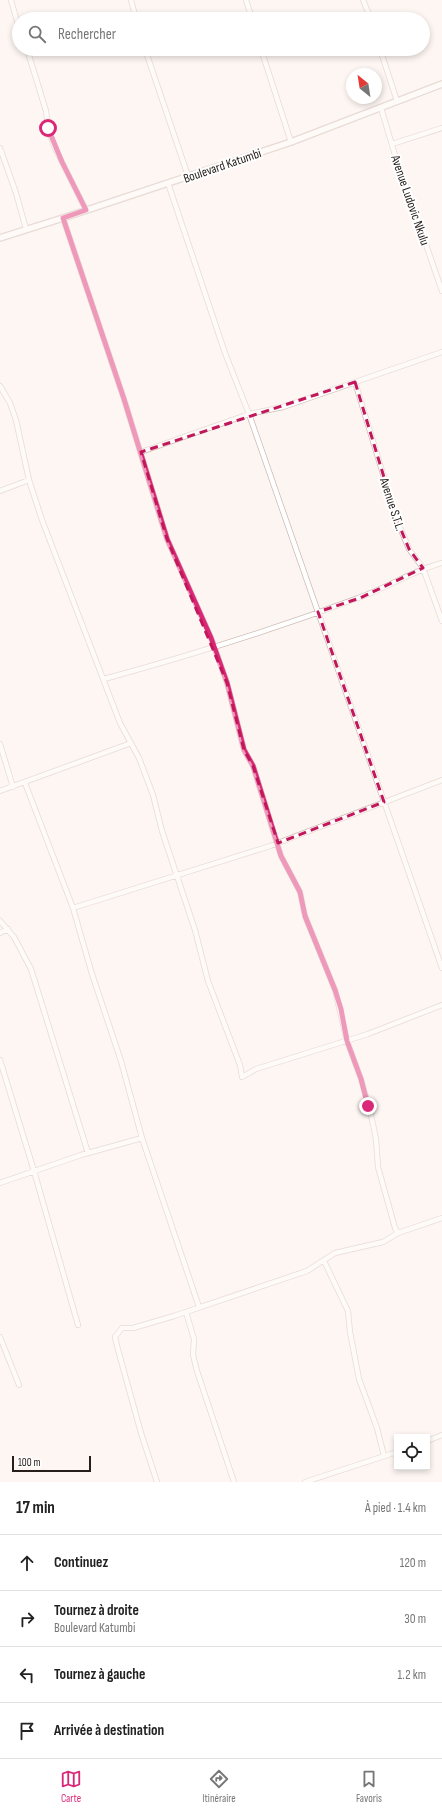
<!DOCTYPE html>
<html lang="fr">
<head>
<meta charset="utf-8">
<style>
	:root { --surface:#fff; --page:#f6f6f6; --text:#222; --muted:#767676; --line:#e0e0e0; --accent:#db2777 }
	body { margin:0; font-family:"Sofia Sans Condensed",sans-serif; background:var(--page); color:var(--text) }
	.controls { position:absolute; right:12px; bottom:12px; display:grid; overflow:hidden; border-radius:0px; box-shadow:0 2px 6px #0003 }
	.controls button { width:36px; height:36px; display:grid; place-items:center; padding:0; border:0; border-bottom:1px solid var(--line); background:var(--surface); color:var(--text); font:20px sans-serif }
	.compass { position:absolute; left:346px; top:68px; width:36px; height:36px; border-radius:50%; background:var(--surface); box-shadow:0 2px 6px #0003; rotate:330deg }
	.scale { position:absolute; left:12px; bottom:10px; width:79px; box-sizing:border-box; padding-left:4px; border:2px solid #251e1a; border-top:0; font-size:11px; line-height:14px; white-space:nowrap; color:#251e1a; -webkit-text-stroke:3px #fff; paint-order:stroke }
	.stop { position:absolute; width:12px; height:12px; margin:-9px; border:3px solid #db2777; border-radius:50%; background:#fff }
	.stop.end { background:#db2777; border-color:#fff; box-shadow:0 1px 4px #0008 }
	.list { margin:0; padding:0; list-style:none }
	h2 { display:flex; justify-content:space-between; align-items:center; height:52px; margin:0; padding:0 16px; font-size:17px }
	h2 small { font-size:13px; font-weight:400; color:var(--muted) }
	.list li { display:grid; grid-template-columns:26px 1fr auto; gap:12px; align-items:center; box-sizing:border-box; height:56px; padding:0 16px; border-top:1px solid var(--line) }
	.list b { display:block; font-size:15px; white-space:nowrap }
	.list p { margin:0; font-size:13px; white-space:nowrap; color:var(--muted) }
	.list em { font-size:13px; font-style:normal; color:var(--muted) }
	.icon { flex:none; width:22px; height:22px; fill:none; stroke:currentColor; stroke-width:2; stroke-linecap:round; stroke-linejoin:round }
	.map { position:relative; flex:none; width:442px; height:1482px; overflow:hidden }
	.search { position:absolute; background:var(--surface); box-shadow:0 2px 6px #0003; left:12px; right:12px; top:12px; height:44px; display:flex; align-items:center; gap:10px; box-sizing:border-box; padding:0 14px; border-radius:22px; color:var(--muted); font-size:15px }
	.sheet { height:276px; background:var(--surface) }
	nav { display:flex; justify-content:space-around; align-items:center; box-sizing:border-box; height:56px; border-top:1px solid var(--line); background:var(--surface); font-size:11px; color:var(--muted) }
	nav a { display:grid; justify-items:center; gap:2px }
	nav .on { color:var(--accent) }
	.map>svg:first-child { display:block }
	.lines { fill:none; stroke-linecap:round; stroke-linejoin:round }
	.minor-casing { stroke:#cebbb2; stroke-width:6 }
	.tertiary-casing { stroke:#cebbb2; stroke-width:8 }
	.minor { stroke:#fff; stroke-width:4.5 }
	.tertiary { stroke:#fff; stroke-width:5.5 }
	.route { stroke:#db2777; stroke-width:5 }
	.marked { fill:none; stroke:#c2185b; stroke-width:3; stroke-dasharray:8 5; stroke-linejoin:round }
	.labels { text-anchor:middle; stroke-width:4; stroke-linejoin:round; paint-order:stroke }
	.street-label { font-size:13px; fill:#251e1a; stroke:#fff }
</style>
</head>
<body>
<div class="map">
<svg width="442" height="1482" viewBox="0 0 442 1482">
	<rect width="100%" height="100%" fill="#fdf5f2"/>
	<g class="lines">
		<defs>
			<path id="minor" d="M11,0l8,28
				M131,0l5,19
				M246,0l6,19
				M363,0l8,19
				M27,49l19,62 2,17 6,18 32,64
				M145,49l43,127
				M261,49l30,93
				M380,49l17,52
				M381,108l14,47 47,136
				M392,144l50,-16
				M0,148l16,45 10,36
				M168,183l57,170 24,61 193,554
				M63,218l61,181 43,140 44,99 16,45 17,67 9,16 28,90 19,36 5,24 30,74 12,51 14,38 10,36 5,24 2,28 17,61 3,5
				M355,382l42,138 12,29 14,19 19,53
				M0,386l10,17 6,17 13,60 13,40 78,203 19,35 14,37 9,36 33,99 13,51 32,84 2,12 14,-8 112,-35 74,-29
				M141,452l108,-38 34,-7 159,-55
				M0,491l29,-11
				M104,679c85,-23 171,-50 254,-81 29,-10 54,-27 84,-35
				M0,744l13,43
				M25,783l48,125 19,66 29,87 21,77 57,169
				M0,791l131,-48
				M73,908l197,-62 172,-66
				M0,921l14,16 17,32 57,184
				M0,933l8,-4
				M0,1060l34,111 44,154
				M0,1183l81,-28 61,-17
				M324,1261l24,50 2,21 9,47 18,49 7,28
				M186,1312l8,27 -1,16 4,16 37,111
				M0,1337l19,48
				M427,1441l15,-6
				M157,1482l-16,-49 -24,-87 -2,-9 7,-9h11l41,-12 133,-45 28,-18 48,-11 15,-9 44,-15
				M305,1482l92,-30"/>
			<path id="tertiary" d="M0,238l63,-20 228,-76 151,-58"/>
		</defs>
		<!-- minor casing -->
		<use href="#minor" class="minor-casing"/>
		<!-- tertiary casing -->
		<use href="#tertiary" class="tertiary-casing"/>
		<!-- minor -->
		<use href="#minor" class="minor"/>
		<!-- tertiary -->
		<use href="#tertiary" class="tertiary"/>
	</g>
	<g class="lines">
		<!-- route -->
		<path class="route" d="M48,128l14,34 24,48 -23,8 61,181 43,140 44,99 16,45 17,67 9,16 28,90 19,36 5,24 30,74 6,19 6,32 14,38 7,27"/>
	</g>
	<!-- marked area -->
	<path d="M0 0H442V1482H0ZM355,382l42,138 12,29 14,19 -63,30 -42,14 66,190 -106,41 -25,-77 -9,-16 -17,-67 -60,-144 -26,-87z" fill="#fdf5f2" fill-opacity=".55" fill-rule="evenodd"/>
	<path class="marked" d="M355,382l42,138 12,29 14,19 -63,30 -42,14 66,190 -106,41 -25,-77 -9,-16 -17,-67 -60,-144 -26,-87z"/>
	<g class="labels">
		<!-- street labels -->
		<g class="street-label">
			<text transform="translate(222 165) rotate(-19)" y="5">Boulevard Katumbi</text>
			<text transform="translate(411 200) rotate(71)" y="5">Avenue Ludovic Nkulu</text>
			<text transform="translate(393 504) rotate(72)" y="5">Avenue S.T.L.</text>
		</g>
	</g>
</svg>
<div class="controls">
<button><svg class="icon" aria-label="locate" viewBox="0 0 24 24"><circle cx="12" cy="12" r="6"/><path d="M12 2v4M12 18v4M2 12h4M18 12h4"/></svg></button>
</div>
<svg class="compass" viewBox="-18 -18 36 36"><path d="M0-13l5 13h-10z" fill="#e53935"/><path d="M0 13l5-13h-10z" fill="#767676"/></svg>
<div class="scale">100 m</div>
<div class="stop" style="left:48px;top:128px"></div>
<div class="stop end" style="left:368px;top:1106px"></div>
<div class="search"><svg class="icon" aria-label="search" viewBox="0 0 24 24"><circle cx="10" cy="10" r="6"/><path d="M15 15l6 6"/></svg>Rechercher</div>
</div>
<section class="sheet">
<h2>17 min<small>À pied · 1.4 km</small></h2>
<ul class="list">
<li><svg class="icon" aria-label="ahead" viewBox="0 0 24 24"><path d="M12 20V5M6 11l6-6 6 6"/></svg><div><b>Continuez</b></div><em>120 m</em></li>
<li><svg class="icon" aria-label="right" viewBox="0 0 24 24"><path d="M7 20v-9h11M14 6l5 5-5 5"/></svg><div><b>Tournez à droite</b><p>Boulevard Katumbi</p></div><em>30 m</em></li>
<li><svg class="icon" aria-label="left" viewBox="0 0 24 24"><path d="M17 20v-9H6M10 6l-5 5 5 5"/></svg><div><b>Tournez à gauche</b></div><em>1.2 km</em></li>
<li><svg class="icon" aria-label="arrive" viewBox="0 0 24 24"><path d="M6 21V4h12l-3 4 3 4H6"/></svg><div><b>Arrivée à destination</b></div></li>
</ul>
</section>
<nav>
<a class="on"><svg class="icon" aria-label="map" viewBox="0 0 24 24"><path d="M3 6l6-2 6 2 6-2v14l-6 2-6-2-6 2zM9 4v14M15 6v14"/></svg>Carte</a>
<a><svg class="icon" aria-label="directions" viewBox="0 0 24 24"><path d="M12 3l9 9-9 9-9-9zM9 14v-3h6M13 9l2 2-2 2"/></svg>Itinéraire</a>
<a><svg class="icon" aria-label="saved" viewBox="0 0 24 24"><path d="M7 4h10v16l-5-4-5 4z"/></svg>Favoris</a>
</nav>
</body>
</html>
